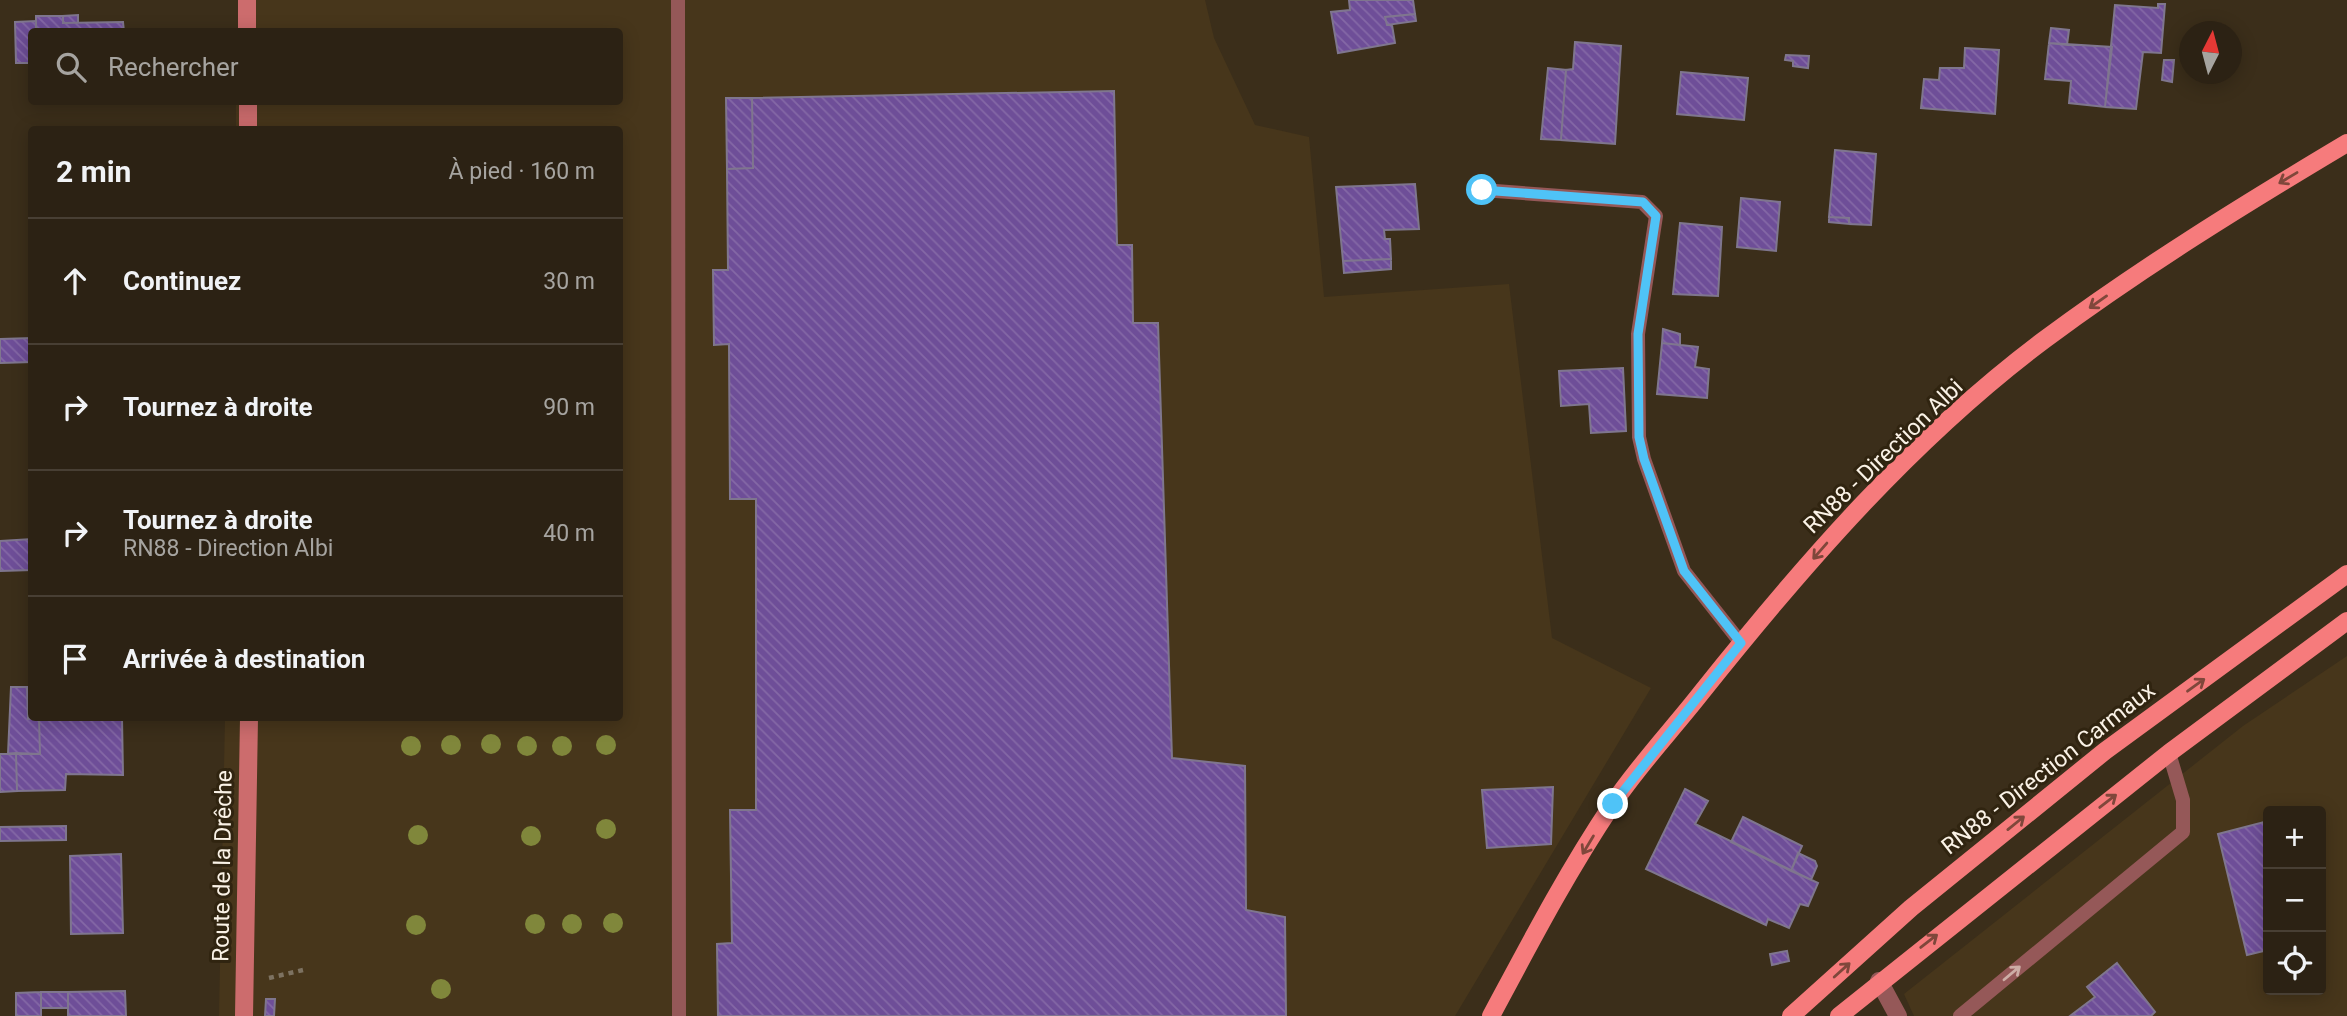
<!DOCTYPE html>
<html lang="fr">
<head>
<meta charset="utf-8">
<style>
	:root { --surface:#2c2214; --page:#342a1d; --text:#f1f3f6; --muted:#a6a4a0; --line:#483f34 }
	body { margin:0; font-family:Roboto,sans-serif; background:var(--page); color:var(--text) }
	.controls { position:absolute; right:21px; bottom:21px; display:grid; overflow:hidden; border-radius:7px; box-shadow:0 4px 18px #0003 }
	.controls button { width:63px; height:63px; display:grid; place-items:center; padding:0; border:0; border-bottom:2px solid var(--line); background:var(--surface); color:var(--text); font:35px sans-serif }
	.compass { position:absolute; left:2179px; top:21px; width:63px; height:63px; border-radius:50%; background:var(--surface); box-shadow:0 4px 18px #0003; rotate:6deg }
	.stop { position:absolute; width:21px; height:21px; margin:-16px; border:5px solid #4fc3f7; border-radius:50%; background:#fff }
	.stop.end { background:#4fc3f7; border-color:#fff; box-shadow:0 2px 7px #0008 }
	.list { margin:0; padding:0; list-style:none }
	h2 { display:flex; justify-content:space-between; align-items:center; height:91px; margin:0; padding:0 28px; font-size:30px }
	h2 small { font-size:23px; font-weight:400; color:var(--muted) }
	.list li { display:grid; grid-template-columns:46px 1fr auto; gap:21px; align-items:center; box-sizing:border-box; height:126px; padding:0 28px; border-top:2px solid var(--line) }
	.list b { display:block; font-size:26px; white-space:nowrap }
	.list p { margin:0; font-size:23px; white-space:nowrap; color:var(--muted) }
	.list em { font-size:23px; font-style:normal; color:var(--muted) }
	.icon { flex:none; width:38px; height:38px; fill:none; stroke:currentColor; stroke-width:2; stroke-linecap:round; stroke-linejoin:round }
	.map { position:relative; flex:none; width:2347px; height:1016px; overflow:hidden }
	.search { position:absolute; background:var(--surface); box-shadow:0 4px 18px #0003; left:28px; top:28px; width:595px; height:77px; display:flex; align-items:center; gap:18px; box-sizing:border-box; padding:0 24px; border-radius:7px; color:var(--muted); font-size:26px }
	.panel { position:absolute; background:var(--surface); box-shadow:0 4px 18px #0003; left:28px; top:126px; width:595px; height:595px; border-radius:7px }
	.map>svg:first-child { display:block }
	.built { fill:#47361b; fill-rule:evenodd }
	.building { fill:url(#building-back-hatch); stroke:#7f768e; stroke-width:2 }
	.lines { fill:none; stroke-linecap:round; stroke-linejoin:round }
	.path { stroke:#7d7261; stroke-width:4.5; stroke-dasharray:5 5; stroke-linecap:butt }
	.lane { stroke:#955858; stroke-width:14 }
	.street { stroke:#955858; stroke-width:18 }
	.secondary { stroke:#cc6c6d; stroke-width:18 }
	.primary { stroke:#f67b7c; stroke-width:18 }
	.tree { fill:#80873b }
	.oneway { stroke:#7f473b }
	.oneway2 { stroke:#cdada6 }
	.route { stroke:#4fc3f7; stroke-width:9 }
	.labels { text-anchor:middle; stroke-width:6; stroke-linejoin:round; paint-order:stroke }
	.street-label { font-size:23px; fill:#faf2e6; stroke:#302410 }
</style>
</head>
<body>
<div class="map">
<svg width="2347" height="1016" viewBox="0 0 2347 1016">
	<defs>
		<pattern id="building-back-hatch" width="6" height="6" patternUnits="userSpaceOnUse" patternTransform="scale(1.75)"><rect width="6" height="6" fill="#6e4e98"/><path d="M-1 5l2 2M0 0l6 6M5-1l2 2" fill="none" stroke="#8468a6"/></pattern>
	</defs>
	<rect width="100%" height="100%" fill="#3b2e1a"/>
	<!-- built -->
	<path class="built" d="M238,0h967l9,38 41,87 54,12 15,160 185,-13 43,354 99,50 -196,328h-1236l6,-298h395v-588l-384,-1v-27h384v-70l-382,-1z
		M2347,656v360h-433l-10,-22 339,-268zM2268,811h53v179h-53z"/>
	<!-- building -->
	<path class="building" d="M1349,0h64l2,14 -30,3 2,8h5l3,18 -57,10 -7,-41 19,-2z
		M2158,4h7l-4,49 -18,-1 -7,57 -31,-2 10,-102 43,3z
		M1415,14l1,7 -29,4 -2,-8z
		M78,15v8h-15v-7z
		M36,16h27v7l60,-1 1,10h-88z
		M36,21v11h-4v31h-16l-1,-41z
		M2051,28l18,2 -2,15 -18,-2z
		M1575,42l46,4 -6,98 -54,-4 5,-70 7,-1z
		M2049,43l63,4 -7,60 -36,-4 2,-22 -26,-2z
		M1965,48l34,2 -4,64 -74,-6 3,-29 15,1 1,-12h24z
		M1786,55l23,1 -1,12 -15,-2v-5l-8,-1z
		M2164,60h10l-2,22 -10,-2z
		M1548,68l18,2 -5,70 -20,-1z
		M1681,72l67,6 -4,42 -67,-6z
		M1114,91l3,154h15l1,78h25l14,435 73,8 1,144 39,7 1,99h-568l-1,-72 15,-1 -2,-133h26v-311h-26l-1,-155 -15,1 -1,-75h15l-1,-101 26,-1 -1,-70z
		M726,98h26l1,70 -26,1z
		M1835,150l41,4 -5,71 -22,-1v-6l-20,-1z
		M1415,184l4,45 -35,1 1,9h5l1,20 -48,2 -7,-74z
		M1741,198l39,4 -4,49 -39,-4z
		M1829,217l20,1v6l-20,-2z
		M1680,223l42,4 -4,69 -45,-2z
		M1391,259v10l-47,4 -1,-12z
		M1663,329l17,5v11l-18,-2z
		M32,338v24l-32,1v-24z
		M1662,343l36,4 -3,20 14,2 -2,29 -50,-4z
		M1623,368l3,63 -35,2 -2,-29 -28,2 -2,-35z
		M32,539v31l-32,1v-30z
		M11,687h16l1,32 11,-1 1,36h-32z
		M39,718h83l1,57 -57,-1 -1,16 -48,1 -1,-38 24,1z
		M16,753l1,38 -17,1v-38z
		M1553,787l-2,57 -64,4 -5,-58z
		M1685,789l23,12 -13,23 123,59 -10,23 -8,-2 -11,24 -21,-9 -2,6 -120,-56z
		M1743,817l59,29 -11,25 -60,-29z
		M2268,821v129l-21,5 -29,-121z
		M66,826v14l-66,1v-14z
		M1798,853l17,8 2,5 -6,14 -20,-9z
		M121,854l2,79 -52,1 -1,-78z
		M1787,951l2,10 -17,4 -2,-11z
		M2117,963l38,49 -4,4h-81l25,-19 -8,-10z
		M125,991l1,25h-58v-24z
		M41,992h27v16h-27z
		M41,992v24h-25v-23z
		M266,999h9l-1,17h-9z"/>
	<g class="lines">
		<!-- path -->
		<path class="path" d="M269,978l34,-8"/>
		<!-- lane -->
		<path class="lane" d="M678,0l1,1016
			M1482,190l160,12 14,14 -18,118 1,103 5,22 40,112 57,72
			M1960,1016l223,-184v-32l-14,-47"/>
		<!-- street -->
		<path class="street" d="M1879,981l19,35"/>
		<!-- secondary -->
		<path class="secondary" d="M247,0v32
			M248,102v28
			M244,1016l5,-298"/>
		<!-- primary -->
		<path class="primary" d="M1491,1016c38,-71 76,-144 121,-211 26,-39 60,-75 89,-112 102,-128 212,-255 343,-353 97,-72 199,-135 303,-197
			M1791,1016l120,-108 194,-157 242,-177
			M1839,1016l330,-263 178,-132"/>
	</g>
	<!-- trees -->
	<g class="tree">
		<circle cx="491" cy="744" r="10"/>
		<circle cx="451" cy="745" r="10"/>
		<circle cx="606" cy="745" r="10"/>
		<circle cx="411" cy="746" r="10"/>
		<circle cx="527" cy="746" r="10"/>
		<circle cx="562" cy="746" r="10"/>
		<circle cx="606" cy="829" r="10"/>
		<circle cx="418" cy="835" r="10"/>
		<circle cx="531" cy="836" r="10"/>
		<circle cx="613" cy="923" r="10"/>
		<circle cx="535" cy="924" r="10"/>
		<circle cx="572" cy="924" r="10"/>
		<circle cx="416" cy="925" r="10"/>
		<circle cx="441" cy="989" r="10"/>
	</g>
	<!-- one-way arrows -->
	<defs><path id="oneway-shaft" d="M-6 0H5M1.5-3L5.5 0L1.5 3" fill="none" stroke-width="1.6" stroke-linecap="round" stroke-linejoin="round" transform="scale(1.75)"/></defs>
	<g class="oneway">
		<use href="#oneway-shaft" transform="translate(2288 178) rotate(149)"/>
		<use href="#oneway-shaft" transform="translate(2098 302) rotate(145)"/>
		<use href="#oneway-shaft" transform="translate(1820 551) rotate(131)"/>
		<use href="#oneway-shaft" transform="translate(2196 685) rotate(-36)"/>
		<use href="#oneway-shaft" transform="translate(2108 801) rotate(-38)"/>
		<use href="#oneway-shaft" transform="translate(2016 823) rotate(-39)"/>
		<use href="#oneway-shaft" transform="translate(1588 845) rotate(121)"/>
		<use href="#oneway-shaft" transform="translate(1929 941) rotate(-38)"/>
		<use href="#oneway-shaft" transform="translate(1842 970) rotate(-42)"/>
	</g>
	<use class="oneway2" href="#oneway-shaft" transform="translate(2012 973) rotate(-40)"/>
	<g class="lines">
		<!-- route -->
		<path class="route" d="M1482,190l161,12 13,14 -18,118 1,103 5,22 40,112 57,72 -128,161"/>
	</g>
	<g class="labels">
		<!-- street labels -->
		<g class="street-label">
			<text transform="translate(1883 456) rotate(-44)" y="8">RN88 - Direction Albi</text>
			<text transform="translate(2048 768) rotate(-38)" y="8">RN88 - Direction Carmaux</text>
			<text transform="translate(222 866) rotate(-89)" y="8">Route de la Drêche</text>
		</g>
	</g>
</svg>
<div class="controls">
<button>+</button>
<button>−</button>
<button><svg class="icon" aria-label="locate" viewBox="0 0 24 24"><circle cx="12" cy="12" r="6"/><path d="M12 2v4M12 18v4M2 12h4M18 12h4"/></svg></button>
</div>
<svg class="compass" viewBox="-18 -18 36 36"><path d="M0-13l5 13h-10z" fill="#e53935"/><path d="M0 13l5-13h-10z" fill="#a6a4a0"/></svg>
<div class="stop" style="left:1482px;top:190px"></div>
<div class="stop end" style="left:1613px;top:804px"></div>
<div class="search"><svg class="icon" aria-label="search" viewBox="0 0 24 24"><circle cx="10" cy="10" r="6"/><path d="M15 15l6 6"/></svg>Rechercher</div>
<section class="panel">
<h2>2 min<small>À pied · 160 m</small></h2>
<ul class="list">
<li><svg class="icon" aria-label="ahead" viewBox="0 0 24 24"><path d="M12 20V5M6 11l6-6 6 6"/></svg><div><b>Continuez</b></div><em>30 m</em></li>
<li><svg class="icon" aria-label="right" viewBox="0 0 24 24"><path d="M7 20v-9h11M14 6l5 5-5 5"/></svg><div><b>Tournez à droite</b></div><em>90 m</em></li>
<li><svg class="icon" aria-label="right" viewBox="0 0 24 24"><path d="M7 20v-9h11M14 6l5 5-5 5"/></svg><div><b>Tournez à droite</b><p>RN88 - Direction Albi</p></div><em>40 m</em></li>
<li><svg class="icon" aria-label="arrive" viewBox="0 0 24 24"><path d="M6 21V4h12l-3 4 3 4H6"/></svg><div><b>Arrivée à destination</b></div></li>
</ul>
</section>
</div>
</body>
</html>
